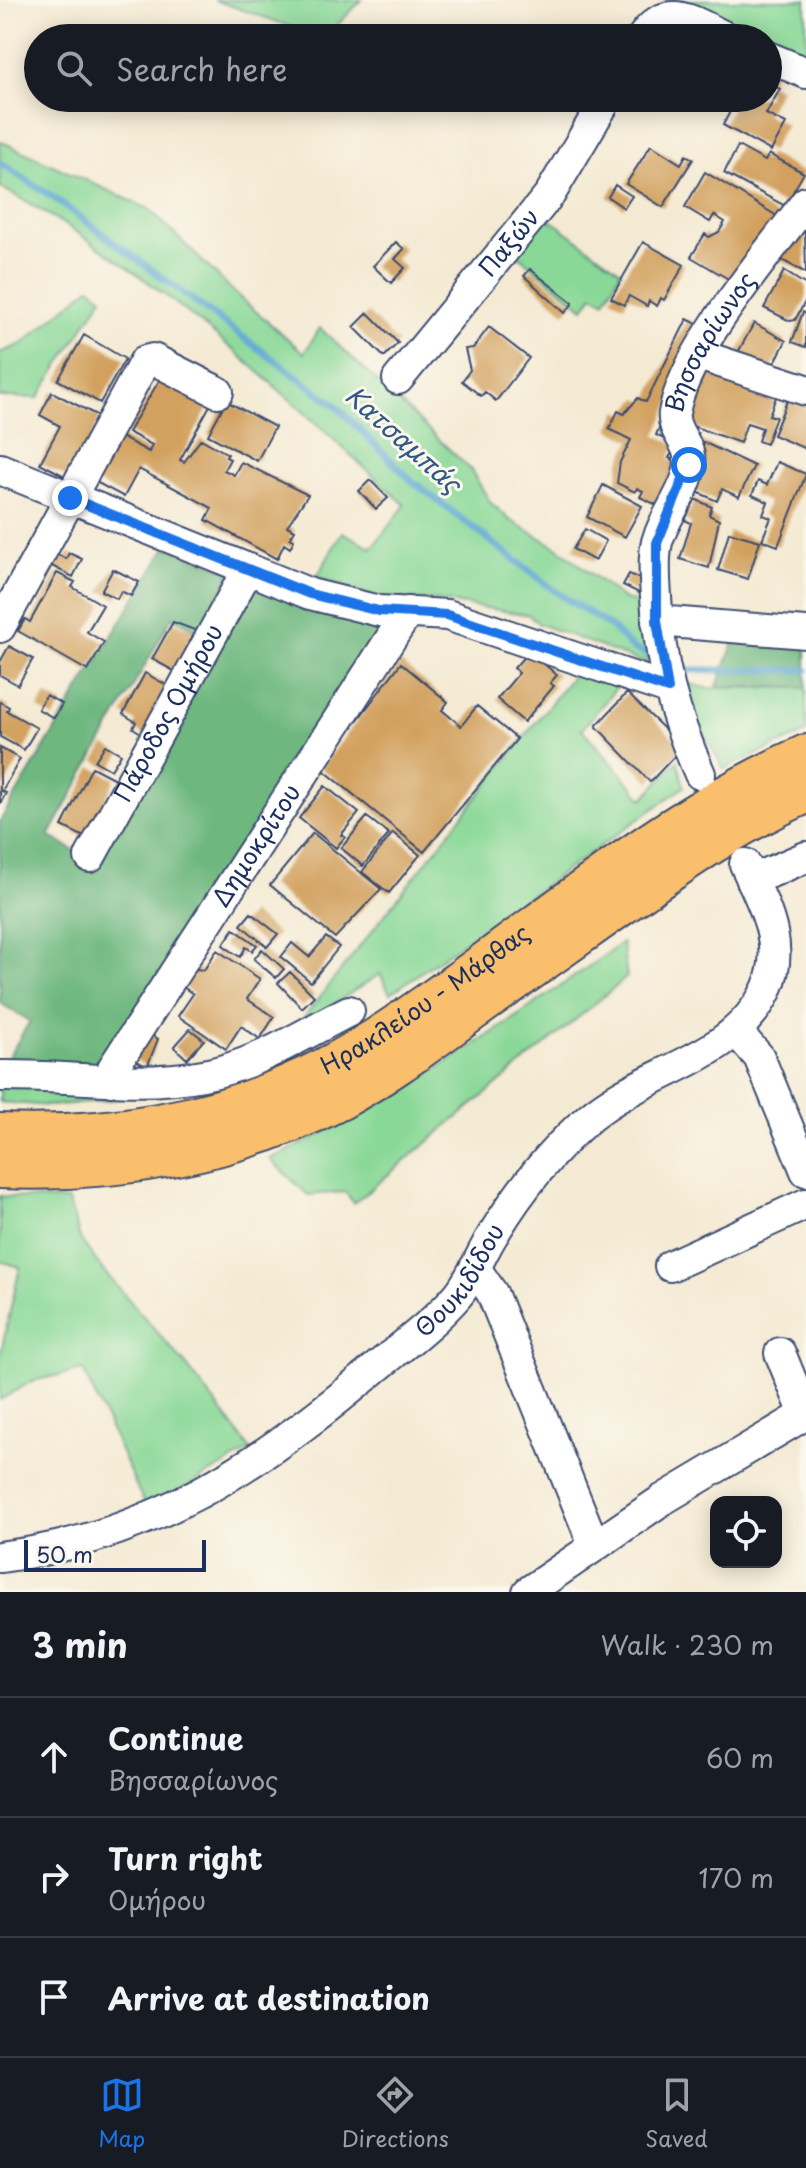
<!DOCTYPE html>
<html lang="en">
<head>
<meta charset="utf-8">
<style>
	:root { --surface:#171b24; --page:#20242c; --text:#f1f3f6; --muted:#9ea1a6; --line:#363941; --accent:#1a73e8 }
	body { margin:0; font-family:"Playpen Sans",sans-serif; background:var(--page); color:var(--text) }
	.controls { position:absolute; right:24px; bottom:24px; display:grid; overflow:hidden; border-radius:16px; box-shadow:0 4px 20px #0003 }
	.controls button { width:72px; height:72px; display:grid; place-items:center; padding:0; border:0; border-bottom:2px solid var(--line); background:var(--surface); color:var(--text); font:40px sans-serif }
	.scale { position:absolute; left:24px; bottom:20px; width:182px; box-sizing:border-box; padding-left:8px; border:4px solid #1b2f5e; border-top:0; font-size:22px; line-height:28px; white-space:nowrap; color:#1b2f5e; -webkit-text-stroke:6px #fbf7ec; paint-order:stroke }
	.stop { position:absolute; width:24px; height:24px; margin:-18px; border:6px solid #1a73e8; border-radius:50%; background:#fff }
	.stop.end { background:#1a73e8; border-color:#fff; box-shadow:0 2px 8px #0008 }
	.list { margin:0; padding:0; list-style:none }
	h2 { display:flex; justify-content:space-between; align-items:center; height:104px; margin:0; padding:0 32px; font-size:34px }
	h2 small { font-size:26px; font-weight:400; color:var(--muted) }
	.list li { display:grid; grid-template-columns:52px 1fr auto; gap:24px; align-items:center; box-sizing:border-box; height:120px; padding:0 32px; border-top:2px solid var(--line) }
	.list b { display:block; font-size:30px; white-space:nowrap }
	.list p { margin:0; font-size:26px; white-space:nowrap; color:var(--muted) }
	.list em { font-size:26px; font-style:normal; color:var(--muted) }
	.icon { flex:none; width:44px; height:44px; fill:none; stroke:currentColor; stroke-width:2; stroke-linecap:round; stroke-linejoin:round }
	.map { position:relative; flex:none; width:806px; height:1592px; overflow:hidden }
	.search { position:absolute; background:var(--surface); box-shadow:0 4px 20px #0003; left:24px; right:24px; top:24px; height:88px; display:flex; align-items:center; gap:20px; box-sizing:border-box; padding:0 28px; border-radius:44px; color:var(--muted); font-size:30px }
	.sheet { height:464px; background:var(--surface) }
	nav { display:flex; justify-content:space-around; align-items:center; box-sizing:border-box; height:112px; border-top:2px solid var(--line); background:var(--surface); font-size:22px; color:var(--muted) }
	nav a { display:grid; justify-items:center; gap:4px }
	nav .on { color:var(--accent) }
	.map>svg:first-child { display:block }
	.green { fill:#89d897; stroke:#52847a; stroke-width:2 }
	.forest { fill:#6eb880; stroke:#44746f; stroke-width:2 }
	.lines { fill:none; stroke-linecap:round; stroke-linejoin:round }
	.stream { stroke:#58a6d1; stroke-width:7 }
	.building { fill:#d2a15e }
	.minor-casing { stroke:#3c4b70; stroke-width:34 }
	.major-casing { stroke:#3c4b70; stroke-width:42 }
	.minor { stroke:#fff; stroke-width:30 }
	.major { stroke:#f9bf6c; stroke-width:38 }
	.route { stroke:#1a73e8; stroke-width:10 }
	.labels { text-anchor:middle; stroke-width:6; stroke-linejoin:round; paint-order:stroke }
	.street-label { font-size:24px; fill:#1b2f5e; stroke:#fbf7ec }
	.water-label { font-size:26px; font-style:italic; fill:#305986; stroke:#fbf7ec }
</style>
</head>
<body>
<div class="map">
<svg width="806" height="1592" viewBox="0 0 806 1592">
	<rect width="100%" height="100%" fill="#fbf7ec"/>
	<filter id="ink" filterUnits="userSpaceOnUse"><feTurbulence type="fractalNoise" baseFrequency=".0125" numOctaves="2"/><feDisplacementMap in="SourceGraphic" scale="16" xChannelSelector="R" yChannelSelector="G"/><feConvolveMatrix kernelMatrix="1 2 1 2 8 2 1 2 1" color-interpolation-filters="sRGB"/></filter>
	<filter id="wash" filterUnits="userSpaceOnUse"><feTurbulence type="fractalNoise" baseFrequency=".006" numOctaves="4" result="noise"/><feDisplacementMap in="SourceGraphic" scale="32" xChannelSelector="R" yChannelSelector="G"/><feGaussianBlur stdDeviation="1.8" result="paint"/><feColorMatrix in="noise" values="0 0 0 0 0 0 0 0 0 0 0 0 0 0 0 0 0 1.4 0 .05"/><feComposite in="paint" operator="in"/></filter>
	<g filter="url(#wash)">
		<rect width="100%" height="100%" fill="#f4ead3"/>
		<!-- green -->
		<path class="green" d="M214,0h148l-38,38z
			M663,0h143v62l-38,-15v-9h-21z
			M0,141l149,68 89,87 66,57 16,-25 150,141 21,34 19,17 50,29 64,51 21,4 2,60 -108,-40 -10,-9 -89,-14 -65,-4 -58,-20 25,-45 30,16 33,-43c-127,-117 -251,-236 -405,-318z
			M545,216l76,55 -16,30 -12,-6 -9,13 -69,-55z
			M90,287l13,10 -65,101 -38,-1v-44l22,-9z
			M581,665l41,16 -40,48 61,70 35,-39 6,27 -294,207 -10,-20 -86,56z
			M682,682l24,6h100v45l-82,36 -35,-60z
			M622,943l5,34 -273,226 -9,-11 -37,3 -38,-36c127,-57 239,-136 352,-216z
			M0,1084l117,8v7l-67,7 -50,-4z
			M0,1196l68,5 13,39 20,28 85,97 65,85 -104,59 -64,-139 -51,11 -32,19v-44l20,-89 -20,-6z"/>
		<!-- forest -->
		<path class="forest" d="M166,547l66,25 -32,60 -28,-15 -123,219 43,25 161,-279 137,40 -281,438 -14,8 -91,-4 26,-43 -30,-18v-182z
			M736,637l70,5v46l-89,-2z"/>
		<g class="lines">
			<!-- stream -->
			<path class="stream" d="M0,163l54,35 280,206 77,76 151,116 49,31 21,21 22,9
				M673,665l16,5h117"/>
		</g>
		<g id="blocks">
			<!-- building -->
			<path class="building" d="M768,68l7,4 -6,11 11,6 -14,25 20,10 -15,27 -48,-26 14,-27h31z
				M651,145l30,19 5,-9 7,4 -30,48 -37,-23z
				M738,146l27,15 4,-7 35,19 -19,33 -61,-33z
				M705,172l72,44 -40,68 -46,-27 14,-23 4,3 10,-5 6,-10 -11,-7 -4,7 -25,-15z
				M615,185l17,11 -8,12 -16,-11z
				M806,216l-1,18 1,39 -26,-14z
				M396,242l8,7 -9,10 10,9 -14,15 -18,-17z
				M643,242l41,23 -20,35 -3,-2 -4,8 -8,-5 -2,5 -18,-10 -5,9 -13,-7z
				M530,269l43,34 -8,10 -41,-37z
				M784,271l22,14v15l-11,20 -5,1 -26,-13z
				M803,312l3,2v33l-14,-5z
				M368,313l30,30 -14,14 -30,-30z
				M687,319l17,8 -48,108 20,10 -7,13 15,7 -21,43 -23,-11 3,-6 -6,-3 -2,4 -18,-9 3,-21 11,-22 -22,-11 9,-18 6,3 14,-16 8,4z
				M754,323l32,18 -17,33 -33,-18z
				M489,327l40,31 -33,43 -11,-9 -4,4 -19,-15 8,-11 -5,-21 8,-1z
				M84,335l41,24 -25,44 -42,-23z
				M702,365l76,27 -9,23 7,2 -10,27 -8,-3 4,-13 -15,-5 -7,20 -59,-21z
				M165,371l49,27 -34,62 4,2 17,-23 27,15 -2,3 4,2 -6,11 10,5 7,-13 67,33 -21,31 8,4 -5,8 4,2 -4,8 -6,-4 -7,15 -71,-39 6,-12 -73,-39 -15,28 -30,-16 25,-45 30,16 3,-7 -24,-13z
				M52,392l48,25 -26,64 -34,-18 20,-37 -20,-11z
				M806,395v54l-33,-14 16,-39z
				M226,401l49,26 -18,34 -49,-26z
				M703,442l51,24 -15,31 -17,-8 -5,12 -22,-10 1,-34z
				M777,462l29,12 -28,72 -16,-6 9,-22 -8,-3 5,-13 -16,-7 6,-14 9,4z
				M370,480l18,18 -12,11 -17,-18z
				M603,485l39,21 -17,31 -38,-20z
				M695,499l17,8 -3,8 10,5 -10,48 -29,-9 11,-36 -6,-3z
				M585,529l21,12 -11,20 -22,-12z
				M729,532l31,9 -12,38 -30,-9z
				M69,553l13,6 -9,18 -23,-12 6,-11 10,5z
				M113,569l26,13 -8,14 -10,-5 -4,8 -16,-8z
				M57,573l18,9 -3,5 31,18 -16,27 17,10 -16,29 -70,-40 7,-12 5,3z
				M629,574l18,8 -6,12 -18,-9z
				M173,622l27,10 -15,45 -33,-18z
				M9,646l24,13 -15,26 -18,-10v-13z
				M529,651l28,24 -7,8 4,3 -30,36 -27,-23 22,-26 -5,-5z
				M401,663l47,39 -6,8 19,16 16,-20 40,33 -93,113 -103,-84z
				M145,673l32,18 -26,48 -18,-11 3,-6 -13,-8z
				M627,693l56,54 -33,35 -54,-56z
				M46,695l16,9 -8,14 -16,-9z
				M0,702l9,5 -2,4 30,17 -13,22 -24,-13z
				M105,745l16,9 -10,16 -16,-9z
				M0,748l20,11 -18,32 4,2 -6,11z
				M92,767l23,12 -27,60 -26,-13z
				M325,786l34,27 -18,22 4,2 -9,11 -37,-30z
				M367,817l22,17 -26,32 -22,-18z
				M313,833l68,56 -46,49 -65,-53z
				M393,833l27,22 -31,38 -27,-21z
				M251,913l27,21 -11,13 -26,-22z
				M234,929l23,16 -5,6 -6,-4 -6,10 -17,-12z
				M326,937l13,10 -28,35 -30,-25 11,-14 17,14z
				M262,949l22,20 -8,9 -22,-19z
				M217,950l43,29 -13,20 27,18 -14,22 -19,-13 -15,23 -48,-33 15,-22 -10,-7 12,-18 9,1z
				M290,972l24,24 -12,12 -24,-25z
				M190,1029l14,11 -17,19 -13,-12z
				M147,1032l11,7 -11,28 -16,-10z"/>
		</g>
	</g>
	<g filter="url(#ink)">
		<use href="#blocks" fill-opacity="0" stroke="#3c4b70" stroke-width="2"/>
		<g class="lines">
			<defs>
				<g id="minor">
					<path d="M642,38c25,-38 51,-16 85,0"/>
					<path d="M768,57l38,16"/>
					<path d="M699,355l107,35"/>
					<path id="s1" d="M398,379l152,-185 57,-96"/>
					<path d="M0,469l310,125 69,17 68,4 221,74"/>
					<path d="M657,621l149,12"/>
					<path d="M0,627l145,-266 8,-2 65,33"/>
					<path id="s2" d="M700,774c-26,-58 -41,-113 -44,-177 -1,-17 -3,-38 1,-55 7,-25 27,-47 32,-72 5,-27 -18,-37 -15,-57 11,-64 93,-157 132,-211"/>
					<path id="s3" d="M90,857l157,-286"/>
					<path d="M752,880l54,-23"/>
					<path d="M737,1032l22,25 47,114"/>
					<path d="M0,1076c67,-1 136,12 203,-1 52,-9 100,-41 146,-64"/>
					<path id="s4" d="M111,1081l2,-13 295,-456"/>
					<path d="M670,1266l136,-62"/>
					<path d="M475,1268l17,25 102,252"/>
					<path d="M780,1353l25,61"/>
					<path id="s5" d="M0,1557c148,-18 261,-92 372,-186 29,-24 61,-47 86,-76 15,-18 23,-42 36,-62 26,-43 58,-83 96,-116 57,-48 143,-56 177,-128 20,-44 -4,-85 -22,-125"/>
					<path d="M528,1592l134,-92 144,-86"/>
				</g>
				<g id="major">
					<path id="s6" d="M0,1133c105,4 211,-11 307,-57 52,-24 97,-57 144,-90 114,-81 226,-176 355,-232"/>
					<path d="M0,1169c115,5 238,-16 341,-69 46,-25 88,-57 131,-88 49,-35 98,-70 148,-105 60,-42 119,-84 186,-113"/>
				</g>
			</defs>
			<!-- minor casing -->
			<use href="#minor" class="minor-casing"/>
			<!-- major casing -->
			<use href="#major" class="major-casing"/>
			<!-- minor -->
			<use href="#minor" class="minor"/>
			<!-- major -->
			<use href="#major" class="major"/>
		</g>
	</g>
	<g class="lines" filter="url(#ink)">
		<!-- route -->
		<path class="route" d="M70,498l240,96 69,17 68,4 221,74 -11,-68v-78l32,-78"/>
	</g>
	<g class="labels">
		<!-- street labels -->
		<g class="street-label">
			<text dy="8" stroke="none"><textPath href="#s1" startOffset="176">Παξών</textPath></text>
			<text dy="8" stroke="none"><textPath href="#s2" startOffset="458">Βησσαρίωνος</textPath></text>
			<text dy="8" stroke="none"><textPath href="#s3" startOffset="164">Πάροδος Ομήρου</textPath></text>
			<text dy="8" stroke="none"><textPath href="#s4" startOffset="278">Δημοκρίτου</textPath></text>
			<text dy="8" stroke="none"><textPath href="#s6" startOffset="456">Ηρακλείου - Μάρθας</textPath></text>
			<text dy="8" stroke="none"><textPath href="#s5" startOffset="550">Θουκιδίδου</textPath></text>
		</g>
		<!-- water labels -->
		<g class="water-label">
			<text transform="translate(403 440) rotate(42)" y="9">Κατσαμπάς</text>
		</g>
	</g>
</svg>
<div class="controls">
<button><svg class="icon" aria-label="locate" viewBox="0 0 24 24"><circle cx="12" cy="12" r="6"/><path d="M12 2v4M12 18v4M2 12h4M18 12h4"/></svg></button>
</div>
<div class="scale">50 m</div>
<div class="stop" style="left:689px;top:465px"></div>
<div class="stop end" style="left:70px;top:498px"></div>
<div class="search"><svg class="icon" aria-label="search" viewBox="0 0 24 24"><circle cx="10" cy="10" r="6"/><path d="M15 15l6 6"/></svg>Search here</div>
</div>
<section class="sheet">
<h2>3 min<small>Walk · 230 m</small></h2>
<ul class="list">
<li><svg class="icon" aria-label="ahead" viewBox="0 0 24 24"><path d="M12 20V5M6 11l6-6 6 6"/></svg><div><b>Continue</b><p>Βησσαρίωνος</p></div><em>60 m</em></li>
<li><svg class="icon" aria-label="right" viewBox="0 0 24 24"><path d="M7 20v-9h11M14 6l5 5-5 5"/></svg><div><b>Turn right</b><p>Ομήρου</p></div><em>170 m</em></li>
<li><svg class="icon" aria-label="arrive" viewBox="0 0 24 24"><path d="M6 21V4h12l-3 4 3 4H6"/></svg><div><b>Arrive at destination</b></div></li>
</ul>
</section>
<nav>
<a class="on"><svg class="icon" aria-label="map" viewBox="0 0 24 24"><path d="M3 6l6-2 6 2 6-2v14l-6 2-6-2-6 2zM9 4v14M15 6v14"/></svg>Map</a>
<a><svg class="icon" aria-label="directions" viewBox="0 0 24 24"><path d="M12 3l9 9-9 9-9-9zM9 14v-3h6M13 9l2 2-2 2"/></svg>Directions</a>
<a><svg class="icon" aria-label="saved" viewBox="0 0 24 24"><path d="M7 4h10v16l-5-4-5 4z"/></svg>Saved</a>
</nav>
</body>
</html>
